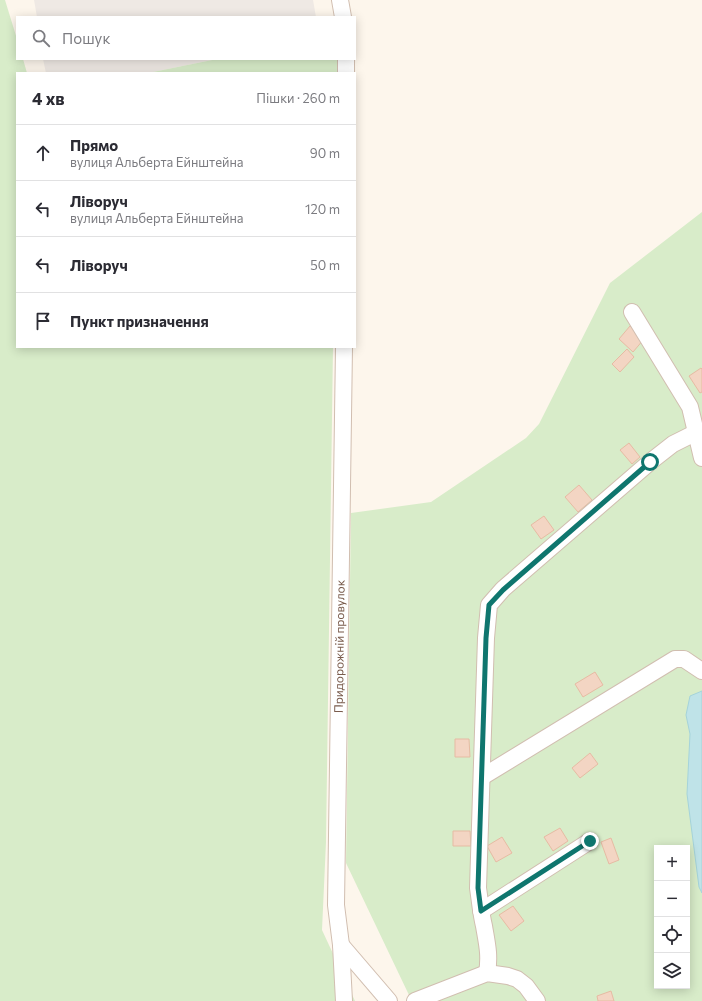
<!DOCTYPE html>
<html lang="uk">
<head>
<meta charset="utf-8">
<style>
	:root { --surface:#fff; --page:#f2f2f3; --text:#2b2b33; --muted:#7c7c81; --line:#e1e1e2 }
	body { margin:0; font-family:Commissioner,sans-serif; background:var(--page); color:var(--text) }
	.controls { position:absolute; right:12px; bottom:12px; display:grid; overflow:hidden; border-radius:0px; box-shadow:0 2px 10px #0003 }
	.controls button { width:36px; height:36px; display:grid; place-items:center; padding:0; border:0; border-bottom:1px solid var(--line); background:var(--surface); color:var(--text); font:20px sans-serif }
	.stop { position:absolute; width:12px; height:12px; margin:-9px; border:3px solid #0f766e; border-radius:50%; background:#fff }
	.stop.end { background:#0f766e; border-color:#fff; box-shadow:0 1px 4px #0008 }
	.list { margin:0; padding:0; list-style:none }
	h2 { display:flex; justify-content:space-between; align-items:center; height:52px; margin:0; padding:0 16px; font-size:17px }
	h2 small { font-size:13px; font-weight:400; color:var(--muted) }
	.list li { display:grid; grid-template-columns:26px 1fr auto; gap:12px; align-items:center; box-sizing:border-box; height:56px; padding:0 16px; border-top:1px solid var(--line) }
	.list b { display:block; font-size:15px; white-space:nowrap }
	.list p { margin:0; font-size:13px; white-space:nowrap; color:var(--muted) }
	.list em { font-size:13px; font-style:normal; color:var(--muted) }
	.icon { flex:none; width:22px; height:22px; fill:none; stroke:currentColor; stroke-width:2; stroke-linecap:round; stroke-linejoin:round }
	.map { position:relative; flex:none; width:702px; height:1001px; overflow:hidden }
	.search { position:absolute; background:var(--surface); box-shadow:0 2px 10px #0003; left:16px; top:16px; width:340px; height:44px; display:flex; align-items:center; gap:10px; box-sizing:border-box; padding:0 14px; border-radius:0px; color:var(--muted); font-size:15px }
	.panel { position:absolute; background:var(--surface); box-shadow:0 2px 10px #0003; left:16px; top:72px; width:340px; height:276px; border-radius:0px }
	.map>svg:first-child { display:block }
	.industrial { fill:#efe9e4 }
	.green { fill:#d8ecc9; fill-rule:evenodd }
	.water { fill:#bfe3e8; stroke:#a5d3da }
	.building { fill:#f3d5c3; stroke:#e6bba3 }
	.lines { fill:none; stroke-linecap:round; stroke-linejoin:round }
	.minor-casing { stroke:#d1beb0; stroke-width:18 }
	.minor { stroke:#fff; stroke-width:16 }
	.route { stroke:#0f766e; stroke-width:5 }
	.labels { text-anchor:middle; stroke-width:4; stroke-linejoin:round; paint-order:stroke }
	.street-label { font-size:12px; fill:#7a5c4d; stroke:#fffaf3 }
</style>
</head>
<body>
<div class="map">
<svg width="702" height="1001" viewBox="0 0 702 1001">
	<rect width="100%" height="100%" fill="#fdf6ec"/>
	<!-- industrial -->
	<path class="industrial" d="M34,0h279l3,17h-279z
		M43,59h174l-69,14h-102z"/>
	<!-- green -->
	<path class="green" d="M0,0h5l12,39v20h6l4,14h-10v274h316l-7,495 -4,88 33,71h-355z
		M217,59h121l-1,14h-189z
		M702,212v789h-289l-5,-8 -62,-130 5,-350 80,-11 95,-64 13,-14 71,-141zM657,848h30v138h-30z"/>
	<!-- water -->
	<path class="water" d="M702,691v202l-3,-6 -12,-93 3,-60 -4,-19 4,-19z"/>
	<!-- building -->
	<path class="building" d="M630,326l14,13 -11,13 -14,-13z
		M627,349l7,8 -14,15 -8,-8z
		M701,368l1,1v23l-2,1 -11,-17z
		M629,443l11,14 -8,7 -12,-14z
		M579,485l13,15 -14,12 -13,-15z
		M544,516l10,14 -13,9 -10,-14z
		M595,672l8,13 -20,12 -8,-13z
		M455,739h14l1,18h-15z
		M590,753l8,11 -18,14 -8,-10z
		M560,828l8,13 -15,10 -9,-14z
		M453,831h17l1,15h-18z
		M502,837l10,16 -16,9 -9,-16z
		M611,838l8,22 -10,4 -8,-22z
		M513,906l11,15 -13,10 -12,-16z
		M611,991l3,10h-16l-1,-5z"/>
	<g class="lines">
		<defs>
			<g id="minor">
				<path d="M340,0l3,17"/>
				<path d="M346,59v14"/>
				<path d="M632,312l58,95 12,51"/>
				<path d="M482,777l193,-118h9l18,12"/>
				<path d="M481,911l109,-70"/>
				<path d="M341,945l48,56"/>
				<path d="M487,973c3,-18 0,-29 -3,-47 -3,-12 -4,-25 -6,-38l8,-250 3,-33 14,-16 147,-127 23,-18 22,-11"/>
				<path id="s1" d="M344,1001l-3,-56 -5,-40 8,-558"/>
				<path d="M415,1001l72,-28 21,3 9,3 9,7 11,15"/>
			</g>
		</defs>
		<!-- minor casing -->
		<use href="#minor" class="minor-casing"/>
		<!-- minor -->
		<use href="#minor" class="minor"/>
	</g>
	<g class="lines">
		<!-- route -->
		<path class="route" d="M590,841l-109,70 -3,-23 8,-250 3,-33 14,-15 147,-128"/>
	</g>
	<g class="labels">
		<!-- street labels -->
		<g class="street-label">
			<text dy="4" stroke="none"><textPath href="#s1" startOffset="355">Придорожній провулок</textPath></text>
		</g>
	</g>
</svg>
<div class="controls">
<button>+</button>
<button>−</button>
<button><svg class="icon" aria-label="locate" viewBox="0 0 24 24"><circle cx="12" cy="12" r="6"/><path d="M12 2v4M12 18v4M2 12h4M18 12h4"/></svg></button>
<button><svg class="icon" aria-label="layers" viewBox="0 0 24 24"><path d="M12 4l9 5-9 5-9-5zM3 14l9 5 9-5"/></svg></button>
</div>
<div class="stop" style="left:650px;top:462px"></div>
<div class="stop end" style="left:590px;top:841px"></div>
<div class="search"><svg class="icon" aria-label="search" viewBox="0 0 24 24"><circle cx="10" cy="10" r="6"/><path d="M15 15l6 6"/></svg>Пошук</div>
<section class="panel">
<h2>4 хв<small>Пішки · 260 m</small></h2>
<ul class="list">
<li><svg class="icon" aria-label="ahead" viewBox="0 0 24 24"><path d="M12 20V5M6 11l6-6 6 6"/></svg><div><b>Прямо</b><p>вулиця Альберта Ейнштейна</p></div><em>90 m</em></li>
<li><svg class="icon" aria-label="left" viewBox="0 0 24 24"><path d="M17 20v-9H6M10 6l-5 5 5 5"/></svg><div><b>Ліворуч</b><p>вулиця Альберта Ейнштейна</p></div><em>120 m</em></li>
<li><svg class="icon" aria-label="left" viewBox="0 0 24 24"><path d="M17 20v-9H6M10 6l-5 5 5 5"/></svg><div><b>Ліворуч</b></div><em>50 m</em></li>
<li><svg class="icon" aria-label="arrive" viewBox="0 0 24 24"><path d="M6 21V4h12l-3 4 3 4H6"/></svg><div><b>Пункт призначення</b></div></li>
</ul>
</section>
</div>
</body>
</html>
